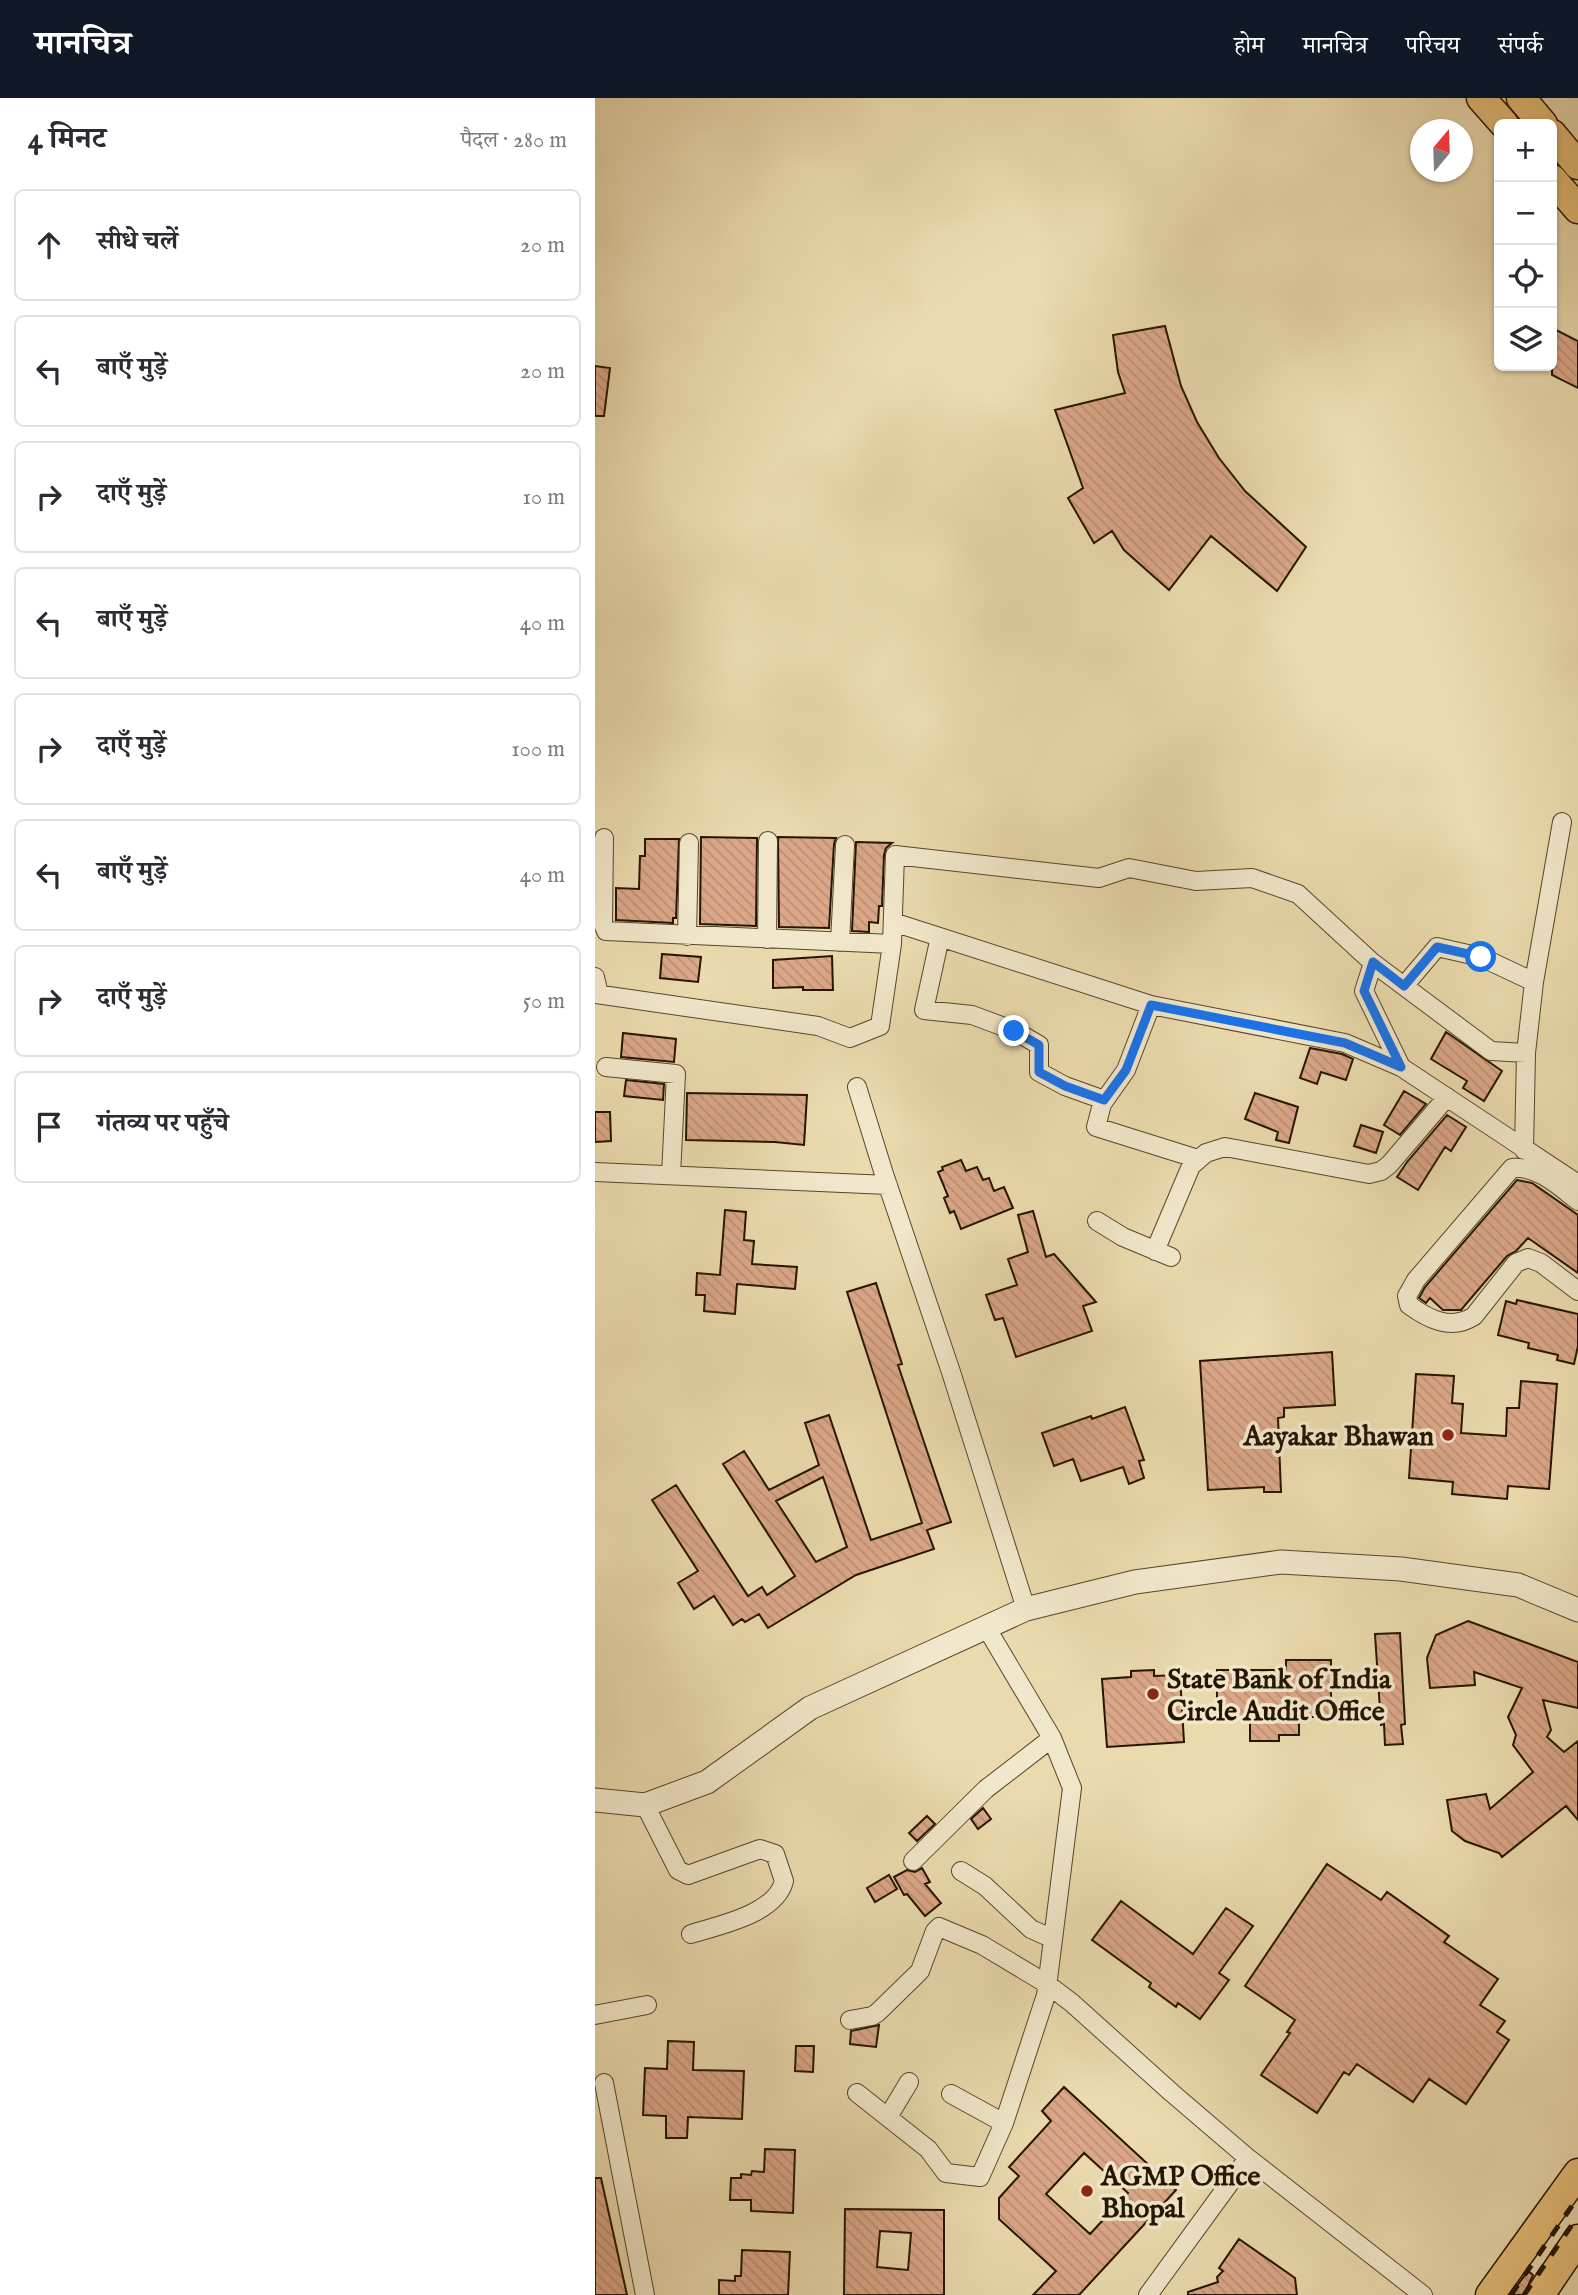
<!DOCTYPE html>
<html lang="hi">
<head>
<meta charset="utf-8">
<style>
	:root { --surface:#fff; --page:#f7f7f7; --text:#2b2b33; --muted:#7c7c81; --line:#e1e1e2; --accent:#111827 }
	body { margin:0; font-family:"IM FELL English","Noto Serif Devanagari",serif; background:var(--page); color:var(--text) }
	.controls { position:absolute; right:21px; top:21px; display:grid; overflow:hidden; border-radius:10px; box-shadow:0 2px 5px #0004 }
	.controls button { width:63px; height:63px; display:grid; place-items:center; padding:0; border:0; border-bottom:2px solid var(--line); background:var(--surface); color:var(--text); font:35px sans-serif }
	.compass { position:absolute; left:815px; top:21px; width:63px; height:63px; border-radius:50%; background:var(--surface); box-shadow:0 2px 5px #0004; rotate:19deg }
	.stop { position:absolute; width:21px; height:21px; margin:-16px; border:5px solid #1a73e8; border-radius:50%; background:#fff }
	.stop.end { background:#1a73e8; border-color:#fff; box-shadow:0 2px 7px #0008 }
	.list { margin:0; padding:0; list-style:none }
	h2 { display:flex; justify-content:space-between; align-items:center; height:91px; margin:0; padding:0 28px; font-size:30px }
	h2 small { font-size:23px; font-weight:400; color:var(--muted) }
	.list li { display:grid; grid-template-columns:46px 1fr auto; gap:21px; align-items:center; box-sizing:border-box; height:112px; margin:0 14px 14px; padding:0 14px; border:2px solid var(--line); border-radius:10px }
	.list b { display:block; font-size:26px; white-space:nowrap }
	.list em { font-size:23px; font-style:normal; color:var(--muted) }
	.icon { flex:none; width:38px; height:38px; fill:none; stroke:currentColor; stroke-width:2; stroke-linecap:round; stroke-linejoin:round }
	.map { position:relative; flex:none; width:983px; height:2197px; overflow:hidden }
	header { display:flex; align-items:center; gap:42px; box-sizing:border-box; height:98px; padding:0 35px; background:var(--accent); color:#fff }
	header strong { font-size:33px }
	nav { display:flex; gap:38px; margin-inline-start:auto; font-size:24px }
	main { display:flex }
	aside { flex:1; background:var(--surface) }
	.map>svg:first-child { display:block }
	.building { fill:url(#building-back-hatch); stroke:#251501; stroke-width:2; fill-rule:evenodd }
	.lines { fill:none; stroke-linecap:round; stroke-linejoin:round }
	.minor-casing { stroke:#56462c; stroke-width:20 }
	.tertiary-casing { stroke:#56462c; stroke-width:25 }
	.primary-casing { stroke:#251501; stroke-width:31 }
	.minor { stroke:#f1e7ca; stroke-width:18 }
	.tertiary { stroke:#f1e7ca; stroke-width:23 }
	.primary { stroke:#e5bd76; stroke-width:28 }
	.rail { stroke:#251501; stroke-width:5; stroke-dasharray:12 12; stroke-linecap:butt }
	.route { stroke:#1a73e8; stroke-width:9 }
	.poi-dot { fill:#8f2418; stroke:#f1e7ca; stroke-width:2.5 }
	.labels { text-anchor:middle; stroke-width:7; stroke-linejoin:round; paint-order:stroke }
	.poi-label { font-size:28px; font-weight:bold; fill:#251501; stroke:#f1e7ca; text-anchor:start }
</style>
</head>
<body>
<header>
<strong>मानचित्र</strong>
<nav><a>होम</a><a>मानचित्र</a><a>परिचय</a><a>संपर्क</a></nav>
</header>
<main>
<aside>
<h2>4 मिनट<small>पैदल · 280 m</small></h2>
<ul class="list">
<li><svg class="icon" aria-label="ahead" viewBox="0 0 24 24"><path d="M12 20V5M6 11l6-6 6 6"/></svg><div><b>सीधे चलें</b></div><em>20 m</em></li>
<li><svg class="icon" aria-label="left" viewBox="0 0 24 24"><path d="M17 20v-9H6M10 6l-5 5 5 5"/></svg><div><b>बाएँ मुड़ें</b></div><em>20 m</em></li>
<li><svg class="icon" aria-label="right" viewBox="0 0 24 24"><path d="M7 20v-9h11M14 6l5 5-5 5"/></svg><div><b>दाएँ मुड़ें</b></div><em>10 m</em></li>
<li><svg class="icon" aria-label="left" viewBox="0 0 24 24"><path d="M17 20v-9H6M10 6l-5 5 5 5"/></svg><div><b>बाएँ मुड़ें</b></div><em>40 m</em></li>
<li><svg class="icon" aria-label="right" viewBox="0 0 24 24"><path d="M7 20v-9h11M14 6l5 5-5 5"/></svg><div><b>दाएँ मुड़ें</b></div><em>100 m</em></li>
<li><svg class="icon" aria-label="left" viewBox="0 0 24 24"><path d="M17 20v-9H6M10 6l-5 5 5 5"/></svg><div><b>बाएँ मुड़ें</b></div><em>40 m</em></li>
<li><svg class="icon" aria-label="right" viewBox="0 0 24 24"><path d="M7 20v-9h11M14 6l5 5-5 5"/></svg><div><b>दाएँ मुड़ें</b></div><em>50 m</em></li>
<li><svg class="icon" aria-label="arrive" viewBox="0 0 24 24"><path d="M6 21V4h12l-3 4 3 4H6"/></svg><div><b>गंतव्य पर पहुँचे</b></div></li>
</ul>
</aside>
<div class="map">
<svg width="983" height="2197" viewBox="0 0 983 2197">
	<defs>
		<pattern id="building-back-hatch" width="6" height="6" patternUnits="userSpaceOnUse" patternTransform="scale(1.75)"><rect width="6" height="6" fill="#dba788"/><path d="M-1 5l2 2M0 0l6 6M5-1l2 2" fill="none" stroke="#bc8f74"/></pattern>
	</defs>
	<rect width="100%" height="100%" fill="#eadaad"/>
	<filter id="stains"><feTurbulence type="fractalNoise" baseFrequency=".00286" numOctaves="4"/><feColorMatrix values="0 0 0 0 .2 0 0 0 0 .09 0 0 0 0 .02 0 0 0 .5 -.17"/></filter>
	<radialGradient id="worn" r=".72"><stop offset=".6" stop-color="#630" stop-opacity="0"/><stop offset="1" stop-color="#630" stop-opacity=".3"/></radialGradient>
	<!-- building -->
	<path class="building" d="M570,228l16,60 16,36 22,36 26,33 61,56 -29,44 -66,-55 -42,54 -45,-40 -12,-19 -18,12 -26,-45 15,-10 -28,-78 70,-17 -7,-21 -5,-37z
		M957,230l26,13v47l-26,-13z
		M0,268l15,2 -6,48h-9z
		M106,739l56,1 -1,88 -56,-2z
		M183,739l58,1 -2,6 -5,84 -50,-1z
		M50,741h34l-3,79h-3v5l-57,-3v-32l23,1 1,-33h5z
		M261,744l36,1 -6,5 -2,7 -2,51h-3l-1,17 -9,-1v10l-17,-1z
		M67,856l39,3 -3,25 -38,-4z
		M237,858l1,34h-30v-3l-30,1v-28z
		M851,934l56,39 -18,30 -21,-13 4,-7 -36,-22z
		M28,935l53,6 -2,23 -53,-5z
		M715,950l32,6 11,5 -7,21 -25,-8 -4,12 -17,-6z
		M31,982l38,4 -1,16 -39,-4z
		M809,993l22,13 -26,31 -16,-10z
		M92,995l120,2 -3,50 -29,-3 -89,-2z
		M660,995l43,14 -9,36 -13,-3 2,-8 -33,-13z
		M0,1014h15l1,29 -16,1z
		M852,1017l19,12 -15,24 -6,-4 -27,43 -21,-13 10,-15z
		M766,1027l22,7 -7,21 -22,-7z
		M366,1062l5,11 11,-4 6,13 6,-2 5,13 10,-4 9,21 -52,21 -7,-18 -4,2 -6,-15 4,-2 -10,-24 5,-2 -1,-3z
		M922,1082l15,3 46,32v58l-50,-35 -12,13 -9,5 -46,54h-18l-13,-12 -4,5 -7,-5 6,-11z
		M130,1112l21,2 -2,28 10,1 -2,23 45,3 -2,22 -58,-5 -2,30 -31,-3 1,-16h-9l1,-22 23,2z
		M438,1113l13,46 8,-3 42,48 -13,4 9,25 -76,26 -13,-39 -8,2 -9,-25 31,-10 -9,-26 20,-7 -10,-37z
		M281,1185l26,81 -4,1 53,157 -24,8 7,19 -78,26 -88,53 -9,-14 -14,8 -3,-3 -9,6 -19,-29 -20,13 -16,-26 20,-12 -46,-71 24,-15 72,111 14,-9 5,8 28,-19 -72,-112 21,-13 25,39 50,-25 -14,-42 24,-8 42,125 51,-17 -75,-231zM228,1379l24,70 -31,15 -40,-61z
		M922,1202l61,14v32l-4,18 -17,-4 1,-5 -30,-7 1,-5 -31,-8 8,-34 10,3z
		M737,1254l3,53 -51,3v9l-6,1 3,74h-17v-5l-56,3 -8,-129z
		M821,1276l38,2 -2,27 11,1 -2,29 45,3 1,-28h12l2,-27 36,3 -8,105 -41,-3 -1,13 -55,-5 1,-12 -44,-4z
		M530,1309l19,53 -5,1 5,17 -15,6 -6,-17 -42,14 -8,-22 -19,7 -12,-33 49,-17 1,3z
		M873,1523l110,41v46l-35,-8 8,30 -4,7 17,15 14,-11v79l-12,-14 -64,51 -3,-4 -34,-12 -13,-10 -5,-31 39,-6 4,15 43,-37 -20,-27 3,-10 -8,-18 14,-29 -48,-16 1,13 -45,3 -3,-30 9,-23z
		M805,1535l5,91 -4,1 2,19 -18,1 -1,-21 -3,1 -6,-91z
		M691,1562h45v57h-32v18h-20v6h-29v-22h-33v-49h69z
		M559,1572v6l26,-1 4,67 -77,5 -5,-68 29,-2v-6z
		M388,1710l8,11 -13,10 -7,-10z
		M332,1718l8,8 -18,17 -8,-8z
		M732,1766l54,36 6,-8 62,44 -5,6 54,37 -18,26 25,16 -8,11 12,8 -43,64 -37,-25 -16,23 -56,-38 -8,11 -5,-3 -27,41 -56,-38 29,-42 -3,-1 8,-12 -50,-34z
		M327,1770l8,14 -5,2 16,19 -16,13 -18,-22 -3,1 -10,-18 13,-7 8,2z
		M294,1777l8,14 -22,13 -8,-14z
		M526,1803l72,53 33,-46 27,18 -34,47 10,7 -29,39 -22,-16 -2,4 -27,-20 2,-4 -59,-43z
		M284,1927l-3,22 -26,-3 1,-13z
		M73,1943l26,1 -1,28 51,1 -2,48 -54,-2 -1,21h-21v-22l-23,-1 2,-47 22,1z
		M201,1948h18l-1,26 -18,-1z
		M469,1989l112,103 -97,105h-46l23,-24 -57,-52v-21l20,-22 -10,-9 42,-46 -9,-10zM489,2055l44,40 -38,41 -44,-40z
		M170,2051l30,1 -2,63 -42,-2v-11h-21l1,-22h10v-4l10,1 1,-4 12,1z
		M0,2080h6l26,117h-32z
		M250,2111l99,1v85h-100zM285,2133l31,2 -3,37 -31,-3z
		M644,2141l56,39 2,17h-109v-3l30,-10 -1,-5 6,-6 -4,-3z
		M147,2152l48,2 -2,43h-69v-15l16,1v-5h6z
		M933,2173l5,4 -9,20h-14z"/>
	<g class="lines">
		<defs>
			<path id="minor" d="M9,740l-1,86 3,7 286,13
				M298,824l258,83 194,38 56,24 177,117
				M92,838l2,-93
				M345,839l-16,73 48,5 43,16 24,14v27l26,14 39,14
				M172,841l1,-98
				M245,844l5,-97
				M778,865l-9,28 37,76
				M0,879l4,17
				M809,888l33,-39 44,10 53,25
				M0,896l223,32 32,12 30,-12 12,-82 3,-89 204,23 30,-10 67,13 56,-3 46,16 75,69 118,88 35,2
				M556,907l-25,65 -24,34 -6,23 102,32
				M11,969l70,7 -5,101
				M262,989l27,87 67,198 75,237
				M929,1052l2,-97 8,-71 28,-160
				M0,1074l293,13
				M983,1103c-19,-15 -40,-35 -66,-33l-96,112 -9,16 2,9c19,14 42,26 65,11l42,-53 12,-5 13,5 37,28
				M502,1123l26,16 48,20
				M560,1153l36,-85 15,-13 19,-6 144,27 12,-3 8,-6 58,-68
				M50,1707l33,65 10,5 72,-26 15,5 9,27c-8,33 -64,44 -93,53
				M318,1763l73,-72 66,-51
				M366,1773l24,15 46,43 22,10
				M0,1917l52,-10
				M255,1922l22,-4 5,-3 37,-36 6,-6 15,-40 4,-4 43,18 65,39 25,19 100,90 76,65 175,137
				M9,1985l41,212
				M262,1995l71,56 18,24 34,4 24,-54 42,-128 26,-207 -20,-50 -66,-111
				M356,1996l53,29
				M293,2019l21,-35
				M553,2197l100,-137"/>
			<path id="tertiary" d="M0,1702l50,5 62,-23 103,-74 216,-99 109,-27 146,-20 120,7 117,16 60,25"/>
			<path id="primary" d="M886,0l23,26
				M926,0l22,26
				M957,36l26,31
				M957,81l26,30
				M895,2197l88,-122
				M945,2197l38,-56"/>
		</defs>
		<!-- minor casing -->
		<use href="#minor" class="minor-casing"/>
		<!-- tertiary casing -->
		<use href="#tertiary" class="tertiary-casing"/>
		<!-- primary casing -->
		<use href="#primary" class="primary-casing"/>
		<!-- minor -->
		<use href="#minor" class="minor"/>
		<!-- tertiary -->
		<use href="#tertiary" class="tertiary"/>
		<!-- primary -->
		<use href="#primary" class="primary"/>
		<!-- rail -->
		<path class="rail" d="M916,2197l67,-98
			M929,2197l54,-79"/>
	</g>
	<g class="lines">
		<!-- route -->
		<path class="route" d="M419,933l25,14v27l26,14 39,14 22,-30 25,-65 194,38 56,24 -37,-76 9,-29 31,24 33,-39 44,10"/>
	</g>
	<!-- markers -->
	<g class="poi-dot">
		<circle cx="853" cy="1337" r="7"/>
		<circle cx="558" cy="1596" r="7"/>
		<circle cx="492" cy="2093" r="7"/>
	</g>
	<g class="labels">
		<!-- poi labels -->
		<g class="poi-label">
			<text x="839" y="1347" text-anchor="end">Aayakar Bhawan</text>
			<text x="572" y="1590">State Bank of India<tspan x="572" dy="32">Circle Audit Office</tspan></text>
			<text x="506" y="2087">AGMP Office<tspan x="506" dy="32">Bhopal</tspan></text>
		</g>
	</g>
	<rect width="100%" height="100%" filter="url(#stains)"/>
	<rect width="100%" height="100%" fill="url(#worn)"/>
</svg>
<div class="controls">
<button>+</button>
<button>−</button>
<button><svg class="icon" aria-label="locate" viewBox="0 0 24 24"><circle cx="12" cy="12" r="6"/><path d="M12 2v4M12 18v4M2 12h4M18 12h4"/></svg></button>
<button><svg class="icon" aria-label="layers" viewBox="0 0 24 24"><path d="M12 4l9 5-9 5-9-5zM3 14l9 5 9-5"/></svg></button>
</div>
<svg class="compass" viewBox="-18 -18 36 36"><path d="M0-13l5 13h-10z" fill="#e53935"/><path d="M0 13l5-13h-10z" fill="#7c7c81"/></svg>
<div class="stop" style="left:886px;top:859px"></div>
<div class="stop end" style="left:419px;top:933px"></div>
</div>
</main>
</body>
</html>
